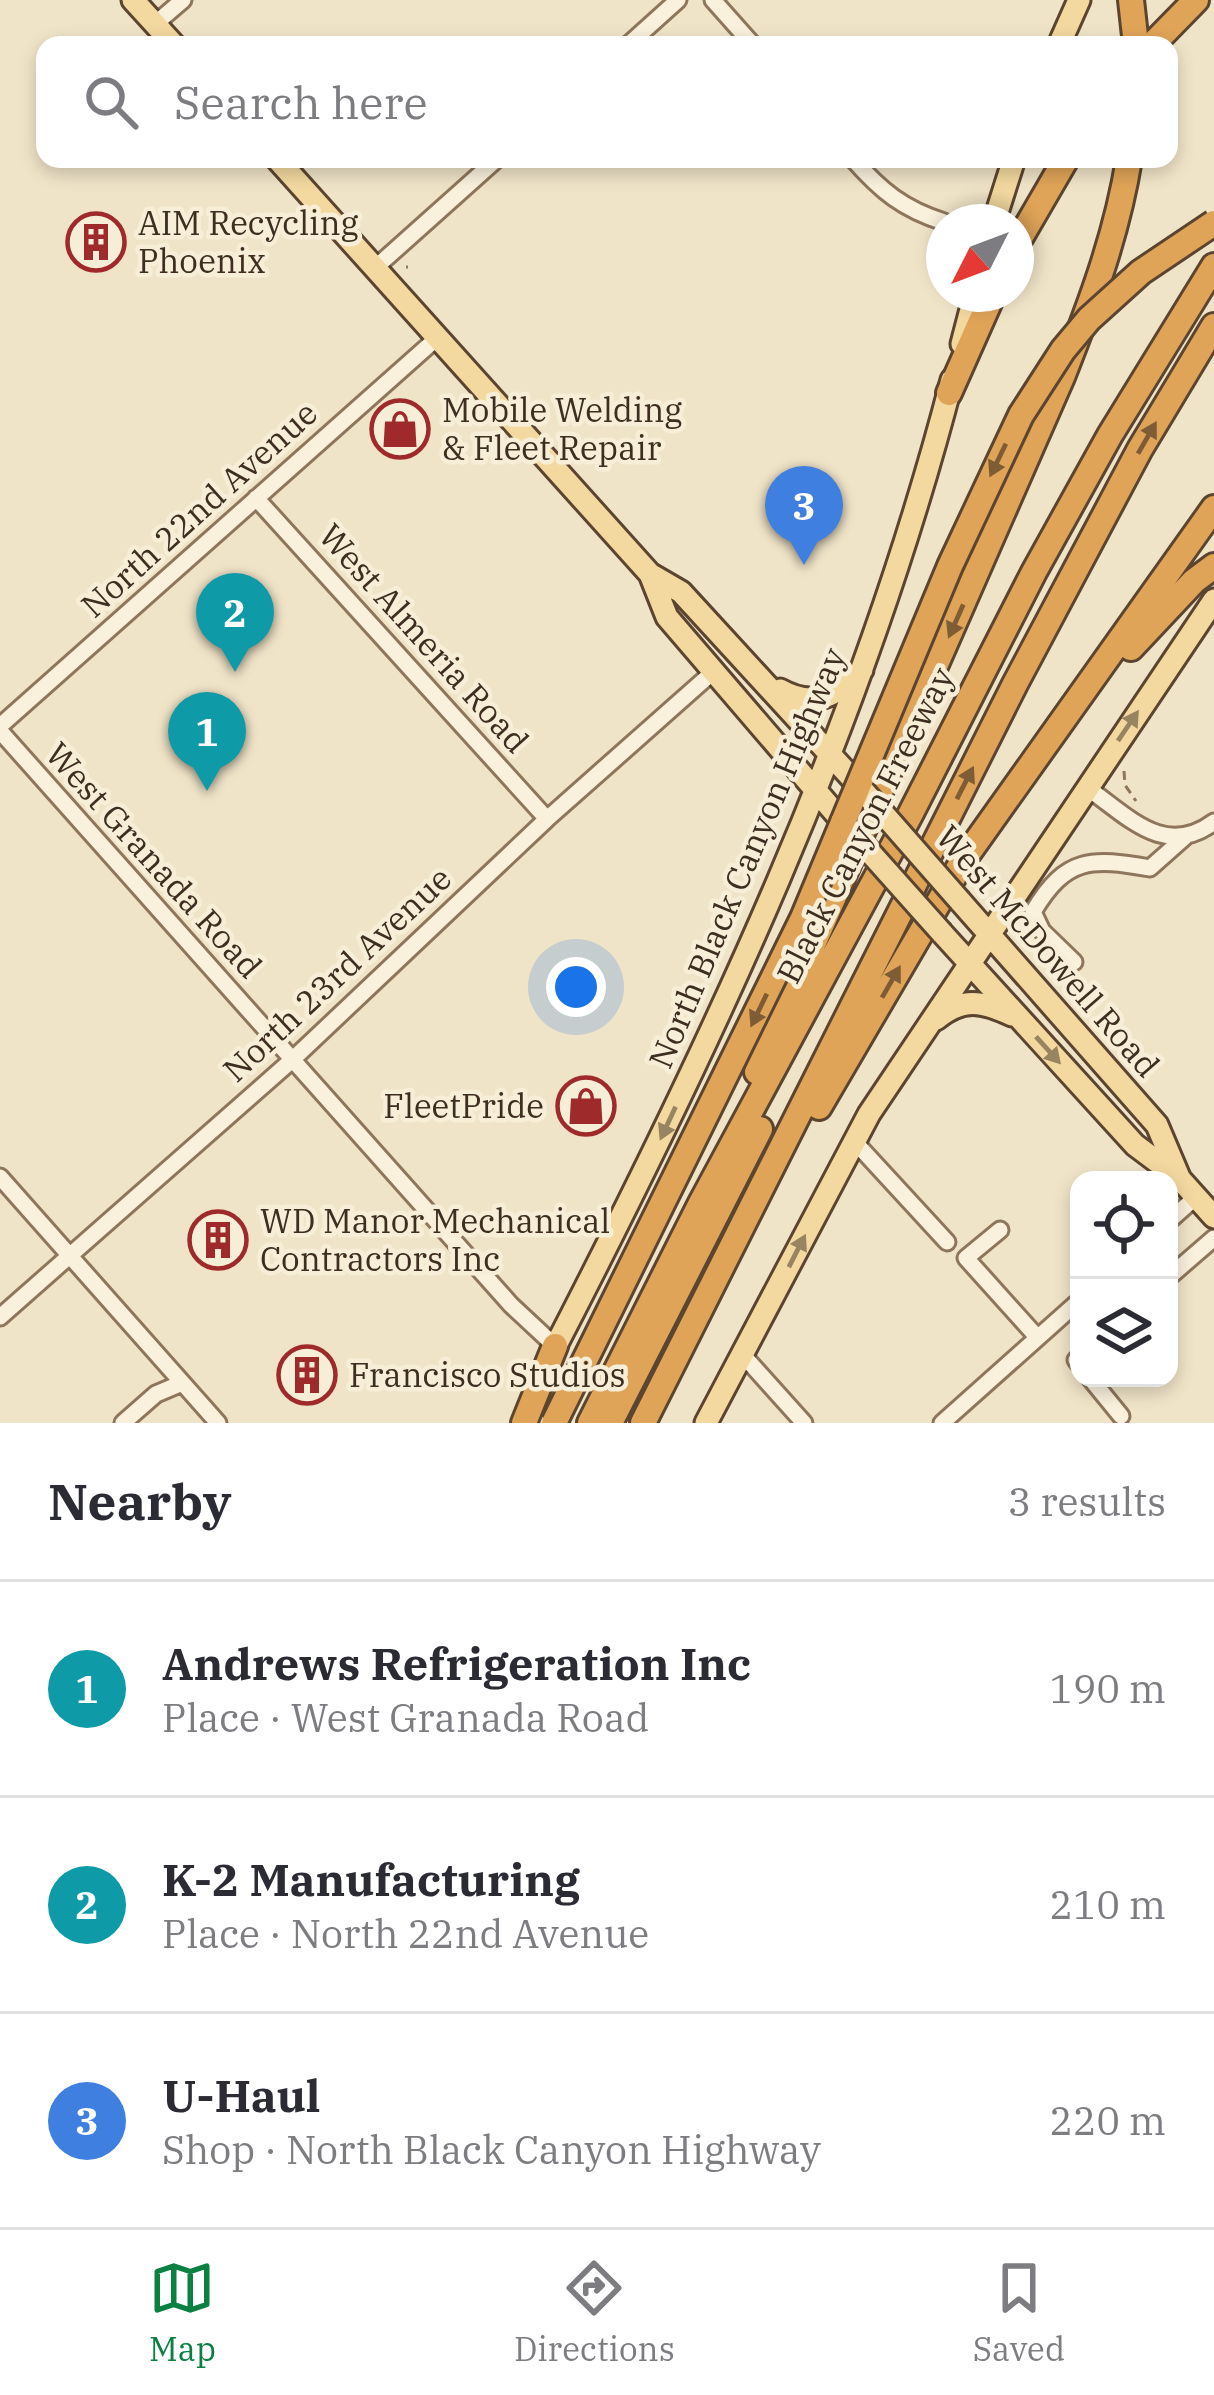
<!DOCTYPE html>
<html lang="en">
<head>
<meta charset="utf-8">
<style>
	:root { --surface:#fff; --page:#f7f7f7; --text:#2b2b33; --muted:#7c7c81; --line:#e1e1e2; --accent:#0b8043 }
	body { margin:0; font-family:"IBM Plex Serif",serif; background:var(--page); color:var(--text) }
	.controls { position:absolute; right:36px; bottom:36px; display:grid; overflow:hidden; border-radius:24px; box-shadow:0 6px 18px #0003 }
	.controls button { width:108px; height:108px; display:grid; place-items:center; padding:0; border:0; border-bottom:3px solid var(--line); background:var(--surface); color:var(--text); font:60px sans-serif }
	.compass { position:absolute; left:926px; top:204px; width:108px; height:108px; border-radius:50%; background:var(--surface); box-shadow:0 6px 18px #0003; rotate:228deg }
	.you { position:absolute; left:576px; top:987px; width:42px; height:42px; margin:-30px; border:9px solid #fff; border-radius:50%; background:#1a73e8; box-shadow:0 0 0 18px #1a73e833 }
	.badge { display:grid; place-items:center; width:78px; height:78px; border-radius:50%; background:var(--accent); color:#fff; font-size:39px; font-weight:700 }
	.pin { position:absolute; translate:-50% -99px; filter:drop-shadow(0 3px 6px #0008) }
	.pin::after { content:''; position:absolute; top:63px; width:42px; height:36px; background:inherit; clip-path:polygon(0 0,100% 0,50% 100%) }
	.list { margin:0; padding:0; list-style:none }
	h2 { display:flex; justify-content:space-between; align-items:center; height:156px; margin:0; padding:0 48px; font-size:51px }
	h2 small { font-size:39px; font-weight:400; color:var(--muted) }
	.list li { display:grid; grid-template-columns:78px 1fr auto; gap:36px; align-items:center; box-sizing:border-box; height:216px; padding:0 48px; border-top:3px solid var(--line) }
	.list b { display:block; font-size:45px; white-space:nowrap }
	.list p { margin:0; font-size:39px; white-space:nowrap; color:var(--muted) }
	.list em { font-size:39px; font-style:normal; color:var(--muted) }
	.icon { flex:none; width:66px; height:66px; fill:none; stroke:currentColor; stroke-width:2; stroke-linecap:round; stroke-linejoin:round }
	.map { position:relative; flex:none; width:1214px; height:1423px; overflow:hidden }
	.search { position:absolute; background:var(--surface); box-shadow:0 6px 18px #0003; left:36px; right:36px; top:36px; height:132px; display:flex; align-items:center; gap:30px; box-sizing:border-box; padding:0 42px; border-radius:24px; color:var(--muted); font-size:45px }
	.sheet { height:804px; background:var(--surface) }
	nav { display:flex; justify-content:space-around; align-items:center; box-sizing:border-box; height:168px; border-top:3px solid var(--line); background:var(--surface); font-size:33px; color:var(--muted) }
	nav a { display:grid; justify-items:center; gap:6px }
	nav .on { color:var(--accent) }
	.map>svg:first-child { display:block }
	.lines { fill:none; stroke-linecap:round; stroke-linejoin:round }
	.minor-casing { stroke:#8d765c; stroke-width:21 }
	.major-casing { stroke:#5b4430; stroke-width:27 }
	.highway-casing { stroke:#5b4430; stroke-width:30 }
	.path { stroke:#8d765c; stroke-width:3; stroke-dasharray:9 6; stroke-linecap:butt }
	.minor { stroke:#faf1dc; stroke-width:15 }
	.major { stroke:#f3d9a0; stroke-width:21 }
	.highway { stroke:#e0a458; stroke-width:24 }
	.major-bridge-casing { stroke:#5b4430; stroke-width:27; stroke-linecap:butt }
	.highway-bridge-casing { stroke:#5b4430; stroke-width:30; stroke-linecap:butt }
	.major-bridge { stroke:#f3d9a0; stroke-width:21 }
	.highway-bridge { stroke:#e0a458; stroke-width:24 }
	.oneway { fill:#7e5d36 }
	.oneway2 { fill:#988460 }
	.labels { text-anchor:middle; stroke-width:9; stroke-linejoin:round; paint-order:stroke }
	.poi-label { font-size:33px; fill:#3d2e20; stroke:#f7eed8; text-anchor:start }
	.street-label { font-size:33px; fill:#3d2e20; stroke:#f7eed8 }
</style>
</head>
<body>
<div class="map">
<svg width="1214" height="1423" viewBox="0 0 1214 1423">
	<rect width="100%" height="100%" fill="#f0e4c8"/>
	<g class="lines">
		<defs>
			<path id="minor" d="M713,0l40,45
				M155,24l28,-24
				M628,45l50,-45
				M853,159c28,32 50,50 91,63
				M375,268l122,-109
				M256,498l291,321
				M0,726l437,-388
				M0,731l511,574 44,41
				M1086,787c42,29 78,72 128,35
				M1074,962l-32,-31 -9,-19c33,-56 59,-54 117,-44l35,-31
				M854,1141l93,101
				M0,1177l218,246
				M1169,1221l27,-24
				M1000,1230l-34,28 71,79
				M1169,1277l45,-39
				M0,1317l292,-257 255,-241 166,-147
				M743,1355l61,68
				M1079,1357l-3,3 3,4
				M1090,1378l31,38
				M123,1423l33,-29 26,-11
				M942,1423l137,-122"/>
			<path id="major" d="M133,0l41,45
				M1059,45l20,-45
				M277,159l373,415 31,18 178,194
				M994,222l20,-63
				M962,344l13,-50
				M650,574l17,43 175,204
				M780,690c34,19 56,6 82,-20
				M960,901l197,224 22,52
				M942,933l193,212 44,33 35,39
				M936,1019c27,-22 46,-18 76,-4
				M549,1359c163,-315 314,-635 403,-979
				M706,1423l163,-309 345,-514"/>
			<path id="highway" d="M1131,0l5,45
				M1152,45l44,-45
				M1016,245l50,-86
				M949,393l44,-99
				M1131,648l63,-67 20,-15
				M757,1072l305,-695c28,-71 55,-142 67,-218
				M819,1107l145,-248 250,-351
				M524,1423l31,-77
				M590,1423l111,-220 209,-388 124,-243 76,-137 104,-169
				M610,1423l150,-294
				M643,1423l372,-739 125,-235 74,-123"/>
		</defs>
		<!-- minor casing -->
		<use href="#minor" class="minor-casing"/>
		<!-- major casing -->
		<use href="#major" class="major-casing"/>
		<!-- highway casing -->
		<use href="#highway" class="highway-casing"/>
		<!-- path -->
		<path class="path" d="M406,267h2
			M1124,771l1,14 11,16"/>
		<!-- minor -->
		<use href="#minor" class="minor"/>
		<!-- major -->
		<use href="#major" class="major"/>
		<!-- highway -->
		<use href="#highway" class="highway"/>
		<defs>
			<path id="major-bridge" d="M859,786l101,115
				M842,821l100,112"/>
			<path id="highway-bridge" d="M554,1423l249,-505 147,-352 71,-151 42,-65 26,-31 52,-47 73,-49"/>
		</defs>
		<!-- major-bridge casing -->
		<use href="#major-bridge" class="major-bridge-casing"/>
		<!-- highway-bridge casing -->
		<use href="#highway-bridge" class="highway-bridge-casing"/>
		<!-- major-bridge -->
		<use href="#major-bridge" class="major-bridge"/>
		<!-- highway-bridge -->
		<use href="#highway-bridge" class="highway-bridge"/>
	</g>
	<!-- one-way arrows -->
	<defs><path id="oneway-solid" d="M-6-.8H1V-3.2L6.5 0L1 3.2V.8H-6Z" transform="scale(3)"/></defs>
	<g class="oneway">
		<use href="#oneway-solid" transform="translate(1147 438) rotate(-60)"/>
		<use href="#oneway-solid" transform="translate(998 460) rotate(116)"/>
		<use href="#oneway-solid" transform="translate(956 621) rotate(114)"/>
		<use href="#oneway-solid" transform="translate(965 783) rotate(-63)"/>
		<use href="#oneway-solid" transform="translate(891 982) rotate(-60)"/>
		<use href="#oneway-solid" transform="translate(759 1010) rotate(116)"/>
	</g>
	<g class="oneway2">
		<use href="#oneway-solid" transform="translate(1128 726) rotate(-56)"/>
		<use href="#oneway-solid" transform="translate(1048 1050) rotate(48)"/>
		<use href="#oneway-solid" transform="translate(668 1123) rotate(115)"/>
		<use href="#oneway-solid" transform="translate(797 1251) rotate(-63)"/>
	</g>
	<!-- icons -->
	<defs>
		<symbol id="building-ring" viewBox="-11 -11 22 22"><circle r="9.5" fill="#f7eed8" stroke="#9e2a2b" stroke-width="1.5"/><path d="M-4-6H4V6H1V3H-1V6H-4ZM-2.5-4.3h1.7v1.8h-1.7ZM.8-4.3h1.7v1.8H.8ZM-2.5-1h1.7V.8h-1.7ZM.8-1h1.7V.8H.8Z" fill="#9e2a2b"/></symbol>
		<symbol id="shop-ring" viewBox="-11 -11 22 22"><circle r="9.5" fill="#f7eed8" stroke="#9e2a2b" stroke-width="1.5"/><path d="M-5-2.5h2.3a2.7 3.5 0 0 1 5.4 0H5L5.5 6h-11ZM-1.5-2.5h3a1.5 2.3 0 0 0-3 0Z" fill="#9e2a2b"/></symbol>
	</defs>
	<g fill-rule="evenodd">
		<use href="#building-ring" x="63" y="209" width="66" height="66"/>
		<use href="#shop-ring" x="367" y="396" width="66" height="66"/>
		<use href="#shop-ring" x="553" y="1073" width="66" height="66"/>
		<use href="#building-ring" x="185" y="1207" width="66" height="66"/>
		<use href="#building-ring" x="274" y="1342" width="66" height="66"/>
	</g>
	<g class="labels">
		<!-- poi labels -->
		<g class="poi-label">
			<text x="138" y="235">AIM Recycling<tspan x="138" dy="38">Phoenix</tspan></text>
			<text x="442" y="422">Mobile Welding<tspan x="442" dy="38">&amp; Fleet Repair</tspan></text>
			<text x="544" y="1118" text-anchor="end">FleetPride</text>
			<text x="260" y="1233">WD Manor Mechanical<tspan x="260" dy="38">Contractors Inc</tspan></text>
			<text x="349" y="1387">Francisco Studios</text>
		</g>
		<!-- street labels -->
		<g class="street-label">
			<text transform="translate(199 509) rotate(-42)" y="12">North 22nd Avenue</text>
			<text transform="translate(424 638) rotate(48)" y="12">West Almeria Road</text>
			<text transform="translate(865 825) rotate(-63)" y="12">Black Canyon Freeway</text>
			<text transform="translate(747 858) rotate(-67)" y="12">North Black Canyon Highway</text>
			<text transform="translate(154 860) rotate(48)" y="12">West Granada Road</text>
			<text transform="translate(1048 951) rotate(49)" y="12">West McDowell Road</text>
			<text transform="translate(337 974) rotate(-43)" y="12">North 23rd Avenue</text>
		</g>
	</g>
</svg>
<div class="controls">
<button><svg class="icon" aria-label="locate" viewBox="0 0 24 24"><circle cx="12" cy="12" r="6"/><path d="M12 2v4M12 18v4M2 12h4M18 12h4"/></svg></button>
<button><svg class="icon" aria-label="layers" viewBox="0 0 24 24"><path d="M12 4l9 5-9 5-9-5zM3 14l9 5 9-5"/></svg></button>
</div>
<svg class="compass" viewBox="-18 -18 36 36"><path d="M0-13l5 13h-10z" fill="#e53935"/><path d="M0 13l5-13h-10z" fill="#7c7c81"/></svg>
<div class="you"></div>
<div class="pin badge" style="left:207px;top:791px;background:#0f9aa8">1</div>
<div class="pin badge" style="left:235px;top:672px;background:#0f9aa8">2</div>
<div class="pin badge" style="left:804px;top:565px;background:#3f7fe0">3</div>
<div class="search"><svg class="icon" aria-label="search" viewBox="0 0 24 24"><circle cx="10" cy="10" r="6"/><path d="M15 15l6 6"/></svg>Search here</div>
</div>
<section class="sheet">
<h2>Nearby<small>3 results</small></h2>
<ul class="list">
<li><span class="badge" style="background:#0f9aa8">1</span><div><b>Andrews Refrigeration Inc</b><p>Place · West Granada Road</p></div><em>190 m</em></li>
<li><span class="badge" style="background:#0f9aa8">2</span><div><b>K-2 Manufacturing</b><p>Place · North 22nd Avenue</p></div><em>210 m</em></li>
<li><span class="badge" style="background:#3f7fe0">3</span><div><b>U-Haul</b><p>Shop · North Black Canyon Highway</p></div><em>220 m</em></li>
</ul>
</section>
<nav>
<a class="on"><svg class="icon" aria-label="map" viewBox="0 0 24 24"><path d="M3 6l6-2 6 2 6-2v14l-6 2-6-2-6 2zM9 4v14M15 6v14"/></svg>Map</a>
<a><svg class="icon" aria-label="directions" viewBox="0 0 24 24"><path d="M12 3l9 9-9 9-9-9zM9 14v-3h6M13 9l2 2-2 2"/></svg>Directions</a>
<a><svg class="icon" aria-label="saved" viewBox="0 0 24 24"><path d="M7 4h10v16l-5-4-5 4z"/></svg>Saved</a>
</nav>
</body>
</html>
